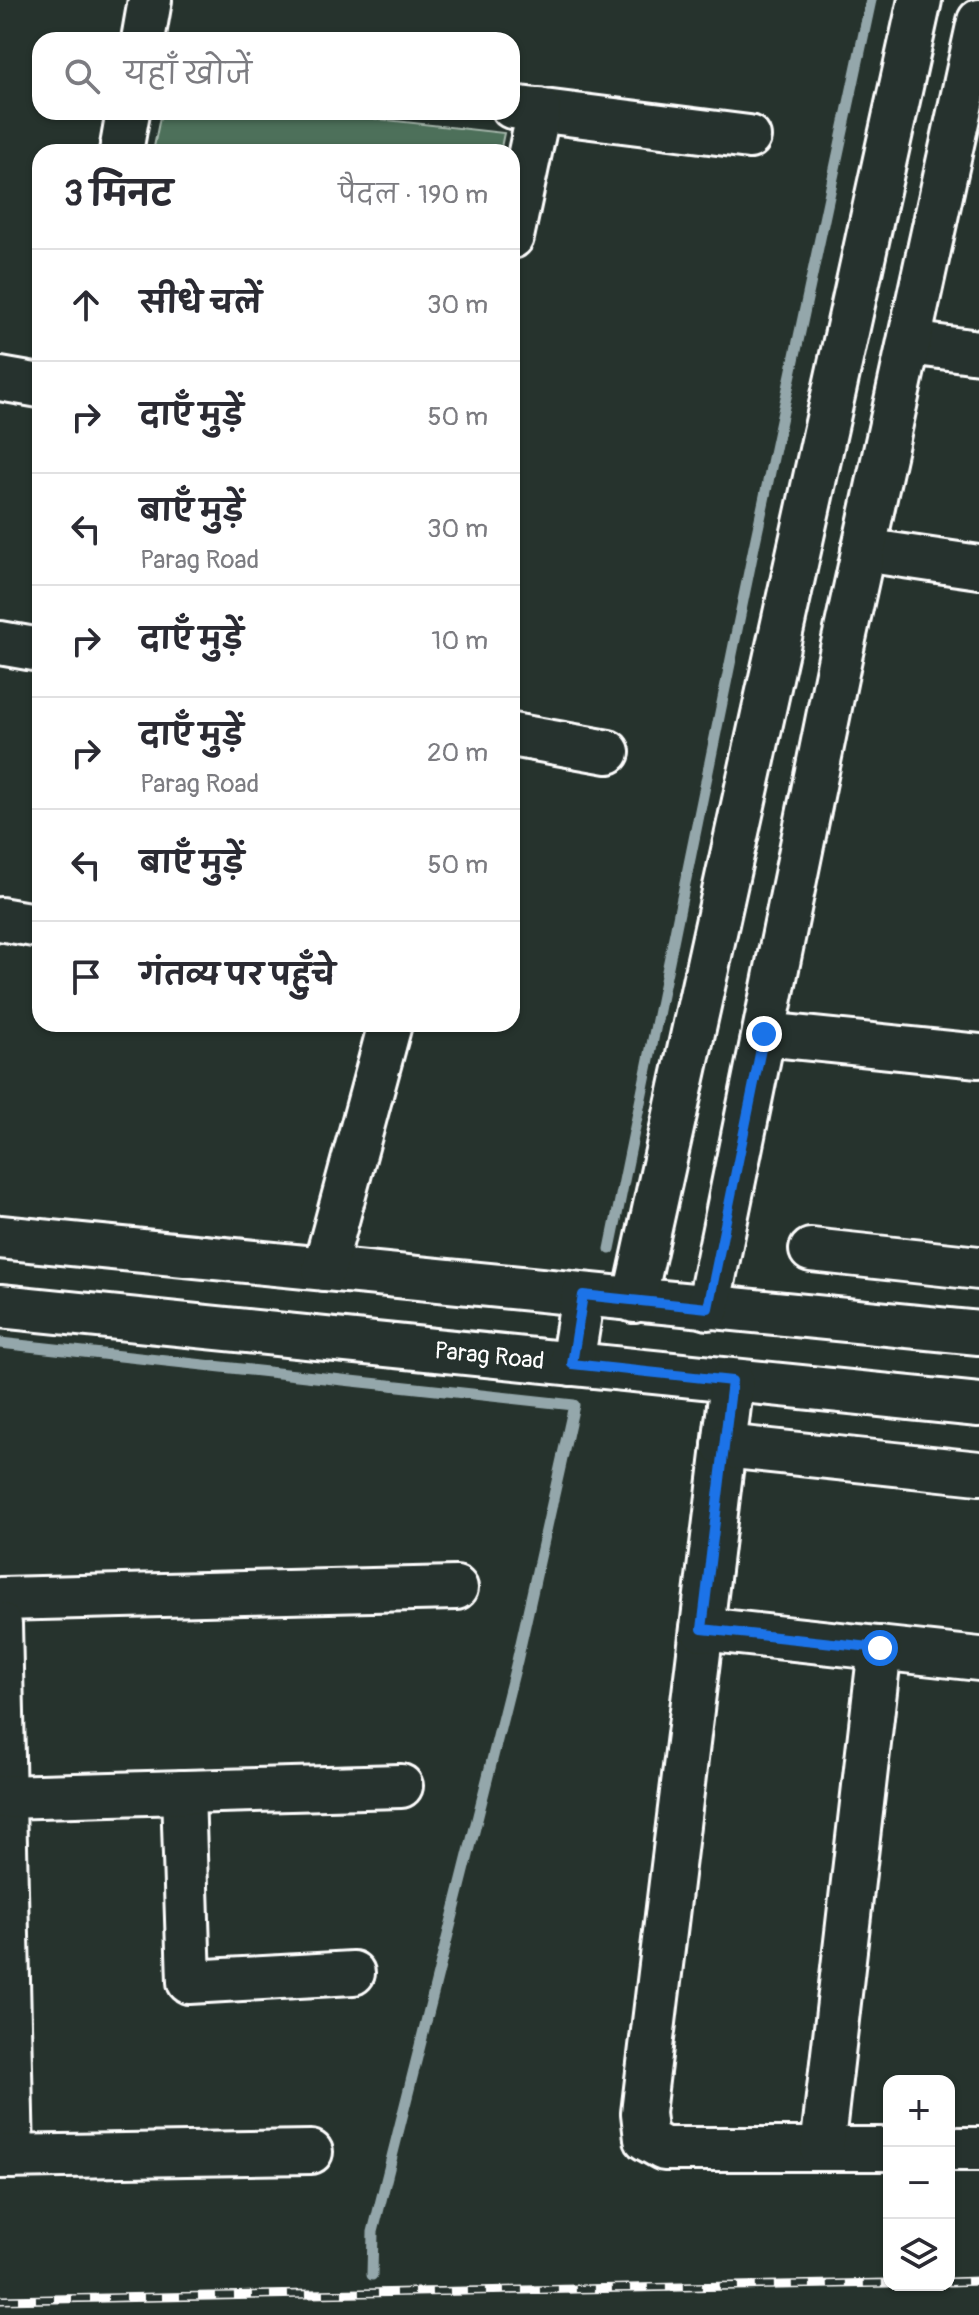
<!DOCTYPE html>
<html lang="hi">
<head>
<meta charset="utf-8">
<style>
	:root { --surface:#fff; --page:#f2f2f3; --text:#2b2b33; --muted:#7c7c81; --line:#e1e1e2 }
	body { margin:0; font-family:Pangolin,"Playpen Sans Deva",sans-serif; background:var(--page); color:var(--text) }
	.controls { position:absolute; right:24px; bottom:24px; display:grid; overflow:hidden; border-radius:16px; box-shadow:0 2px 6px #0004 }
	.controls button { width:72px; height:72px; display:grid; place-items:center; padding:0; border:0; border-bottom:2px solid var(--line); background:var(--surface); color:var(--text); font:40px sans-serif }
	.stop { position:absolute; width:24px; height:24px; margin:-18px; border:6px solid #1a73e8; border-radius:50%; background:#fff }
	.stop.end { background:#1a73e8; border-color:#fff; box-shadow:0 2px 8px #0008 }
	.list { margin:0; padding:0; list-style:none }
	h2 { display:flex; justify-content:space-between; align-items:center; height:104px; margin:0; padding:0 32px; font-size:34px }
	h2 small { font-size:26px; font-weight:400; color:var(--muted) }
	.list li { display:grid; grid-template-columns:52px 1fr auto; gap:24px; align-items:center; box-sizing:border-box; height:112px; padding:0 32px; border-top:2px solid var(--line) }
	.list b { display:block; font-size:30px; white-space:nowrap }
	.list p { margin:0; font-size:26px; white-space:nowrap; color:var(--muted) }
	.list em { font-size:26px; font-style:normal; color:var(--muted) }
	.icon { flex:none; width:44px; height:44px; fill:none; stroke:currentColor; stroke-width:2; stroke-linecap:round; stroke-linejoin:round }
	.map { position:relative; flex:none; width:979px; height:2315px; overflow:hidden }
	.search { position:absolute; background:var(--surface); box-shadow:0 2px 6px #0004; left:32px; top:32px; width:488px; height:88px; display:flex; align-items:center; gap:20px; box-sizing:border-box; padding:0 28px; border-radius:24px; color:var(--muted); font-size:30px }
	.panel { position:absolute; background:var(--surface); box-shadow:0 2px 6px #0004; left:32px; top:144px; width:488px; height:888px; border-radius:24px }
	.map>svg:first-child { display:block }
	.green { fill:#4e6f5a; stroke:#a6b7ac; stroke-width:2 }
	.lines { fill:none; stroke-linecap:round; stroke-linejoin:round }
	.stream { stroke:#94a7ab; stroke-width:11 }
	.minor-casing { stroke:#fff; stroke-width:48 }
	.minor { stroke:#26332d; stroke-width:42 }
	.rail-casing { stroke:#fff; stroke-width:9 }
	.rail { stroke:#26332d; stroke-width:6; stroke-dasharray:18; stroke-linecap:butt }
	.route { stroke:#1a73e8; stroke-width:10 }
	.labels { text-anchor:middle; stroke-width:6; stroke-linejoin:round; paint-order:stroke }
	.street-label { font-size:24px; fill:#fff; stroke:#26332d }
</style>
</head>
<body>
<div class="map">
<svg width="979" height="2315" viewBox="0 0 979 2315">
	<rect width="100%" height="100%" fill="#26332d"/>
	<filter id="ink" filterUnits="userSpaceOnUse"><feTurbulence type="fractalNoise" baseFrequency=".0125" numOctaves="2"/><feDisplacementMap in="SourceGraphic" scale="16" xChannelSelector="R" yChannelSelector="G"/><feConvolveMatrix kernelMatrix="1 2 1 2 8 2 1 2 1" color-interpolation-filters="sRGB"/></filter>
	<g filter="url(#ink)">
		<!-- green -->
		<path class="green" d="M161,112h154l189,21 -4,19h-347z"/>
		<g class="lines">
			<!-- stream -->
			<path class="stream" d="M610,1249l144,-702 117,-547
				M0,1343l574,62 -57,256 -144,571 -1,43"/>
			<defs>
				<g id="minor">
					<path d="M143,40l7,-40"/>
					<path d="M512,107l237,30"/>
					<path d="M121,152l7,-40"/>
					<path d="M512,237l27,-127"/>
					<path d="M909,343l70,9"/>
					<path d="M0,379l40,7"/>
					<path d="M863,550l116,17"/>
					<path d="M0,643l40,7"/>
					<path d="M512,735l96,17"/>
					<path d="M0,919l40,7"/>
					<path d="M764,1034l215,22"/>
					<path d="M0,1237l979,96"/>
					<path d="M811,1250l168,18"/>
					<path d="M324,1269l66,-245"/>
					<path d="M634,1301l286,-1301"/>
					<path id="s1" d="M0,1306l979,99"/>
					<path d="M708,1308l133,-655 138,-632"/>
					<path d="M572,1364l11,-69"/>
					<path d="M732,1381l-89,732 3,26 18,10h225"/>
					<path d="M724,1446l255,27"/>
					<path d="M0,1599l456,-11"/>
					<path d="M0,1624l12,533"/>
					<path d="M702,1629l277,30"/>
					<path d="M183,1792l6,190 164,-9"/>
					<path d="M3,1797l398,-11"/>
					<path d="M822,2149l58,-501"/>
					<path d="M949,2149h30"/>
					<path d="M0,2157l311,-5"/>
				</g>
			</defs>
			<!-- minor casing -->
			<use href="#minor" class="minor-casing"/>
			<!-- minor -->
			<use href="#minor" class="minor"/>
			<defs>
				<path id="rail" d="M949,2282l30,-1
					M0,2300l889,-17"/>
			</defs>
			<!-- rail casing -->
			<use href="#rail" class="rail-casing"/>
			<!-- rail -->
			<use href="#rail" class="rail"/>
		</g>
	</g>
	<g class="lines" filter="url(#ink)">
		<!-- route -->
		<path class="route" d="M764,1034l-56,274 -125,-13 -11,69 160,17 -30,248 178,19"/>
	</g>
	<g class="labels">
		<!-- street labels -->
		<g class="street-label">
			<text dy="8" stroke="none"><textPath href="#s1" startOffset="492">Parag Road</textPath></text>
		</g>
	</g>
</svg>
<div class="controls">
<button>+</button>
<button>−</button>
<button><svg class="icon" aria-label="layers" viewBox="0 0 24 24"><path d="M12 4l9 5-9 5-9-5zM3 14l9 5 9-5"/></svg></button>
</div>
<div class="stop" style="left:880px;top:1648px"></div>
<div class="stop end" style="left:764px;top:1034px"></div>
<div class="search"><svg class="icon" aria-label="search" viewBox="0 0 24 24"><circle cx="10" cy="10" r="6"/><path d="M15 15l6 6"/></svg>यहाँ खोजें</div>
<section class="panel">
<h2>3 मिनट<small>पैदल · 190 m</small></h2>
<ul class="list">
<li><svg class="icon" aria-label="ahead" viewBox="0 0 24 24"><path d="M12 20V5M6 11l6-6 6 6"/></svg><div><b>सीधे चलें</b></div><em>30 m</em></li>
<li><svg class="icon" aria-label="right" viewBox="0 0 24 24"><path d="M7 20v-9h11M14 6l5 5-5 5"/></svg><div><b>दाएँ मुड़ें</b></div><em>50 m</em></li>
<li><svg class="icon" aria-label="left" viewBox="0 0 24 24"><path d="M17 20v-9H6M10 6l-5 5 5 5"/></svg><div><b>बाएँ मुड़ें</b><p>Parag Road</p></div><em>30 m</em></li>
<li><svg class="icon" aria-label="right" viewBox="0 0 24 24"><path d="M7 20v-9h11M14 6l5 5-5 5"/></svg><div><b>दाएँ मुड़ें</b></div><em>10 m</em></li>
<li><svg class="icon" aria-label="right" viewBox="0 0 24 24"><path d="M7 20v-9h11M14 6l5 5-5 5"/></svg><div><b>दाएँ मुड़ें</b><p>Parag Road</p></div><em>20 m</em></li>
<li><svg class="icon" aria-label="left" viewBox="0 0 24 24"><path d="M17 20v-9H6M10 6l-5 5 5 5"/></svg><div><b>बाएँ मुड़ें</b></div><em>50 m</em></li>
<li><svg class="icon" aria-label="arrive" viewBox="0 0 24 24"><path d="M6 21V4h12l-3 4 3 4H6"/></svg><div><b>गंतव्य पर पहुँचे</b></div></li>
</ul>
</section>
</div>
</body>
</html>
